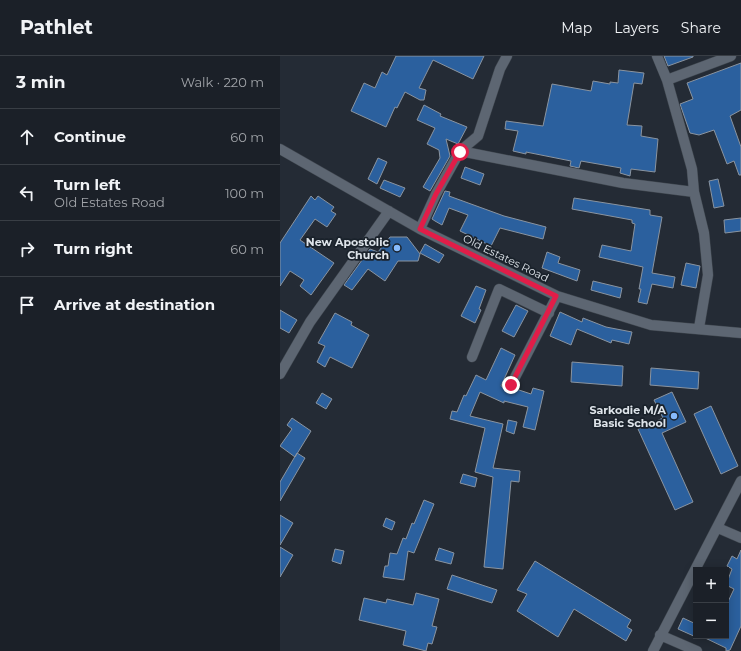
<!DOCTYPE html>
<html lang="en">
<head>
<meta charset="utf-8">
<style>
	:root { --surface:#1b2028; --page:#282d34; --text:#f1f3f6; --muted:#a0a3a8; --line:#393e45 }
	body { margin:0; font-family:Montserrat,sans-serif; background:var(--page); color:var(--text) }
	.controls { position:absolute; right:12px; bottom:12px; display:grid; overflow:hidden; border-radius:0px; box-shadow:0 2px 10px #0003 }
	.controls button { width:36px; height:36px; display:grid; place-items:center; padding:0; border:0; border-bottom:1px solid var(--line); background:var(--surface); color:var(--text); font:20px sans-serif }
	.stop { position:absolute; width:12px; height:12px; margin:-9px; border:3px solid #e11d48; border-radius:50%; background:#fff }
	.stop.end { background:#e11d48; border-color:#fff; box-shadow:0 1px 4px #0008 }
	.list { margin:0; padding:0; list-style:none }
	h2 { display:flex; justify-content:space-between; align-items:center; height:52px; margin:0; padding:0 16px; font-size:17px }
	h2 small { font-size:13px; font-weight:400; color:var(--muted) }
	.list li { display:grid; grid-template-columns:26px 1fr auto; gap:12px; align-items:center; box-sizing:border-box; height:56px; padding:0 16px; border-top:1px solid var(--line) }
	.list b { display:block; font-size:15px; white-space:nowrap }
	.list p { margin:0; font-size:13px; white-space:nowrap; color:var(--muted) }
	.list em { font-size:13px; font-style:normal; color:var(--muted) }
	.icon { flex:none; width:22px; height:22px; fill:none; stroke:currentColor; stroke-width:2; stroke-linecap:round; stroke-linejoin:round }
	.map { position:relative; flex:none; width:461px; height:595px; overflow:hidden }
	header { display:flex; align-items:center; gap:24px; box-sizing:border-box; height:56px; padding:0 20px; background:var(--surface); border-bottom:1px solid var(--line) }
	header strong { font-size:19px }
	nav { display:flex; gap:22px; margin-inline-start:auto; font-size:14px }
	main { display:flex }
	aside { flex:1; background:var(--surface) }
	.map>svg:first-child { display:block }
	.building { fill:#2b609e; stroke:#8a94a0 }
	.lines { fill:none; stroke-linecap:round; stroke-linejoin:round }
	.minor-casing { stroke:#3f464e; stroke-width:11 }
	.minor { stroke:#5d6672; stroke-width:10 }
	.route { stroke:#e11d48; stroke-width:5 }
	.poi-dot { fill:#87bbfc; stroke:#1a222b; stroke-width:1.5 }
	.labels { text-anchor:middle; stroke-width:3.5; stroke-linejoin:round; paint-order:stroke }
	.poi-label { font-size:11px; font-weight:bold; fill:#dee4ea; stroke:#1a222b; text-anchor:end }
	.street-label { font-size:11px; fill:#dee4ea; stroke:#1a222b }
</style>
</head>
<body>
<header>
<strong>Pathlet</strong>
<nav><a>Map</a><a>Layers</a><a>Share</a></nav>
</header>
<main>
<aside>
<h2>3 min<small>Walk · 220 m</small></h2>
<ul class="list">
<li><svg class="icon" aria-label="ahead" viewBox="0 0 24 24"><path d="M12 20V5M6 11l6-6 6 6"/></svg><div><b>Continue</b></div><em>60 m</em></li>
<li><svg class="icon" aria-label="left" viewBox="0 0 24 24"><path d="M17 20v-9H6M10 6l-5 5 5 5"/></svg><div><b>Turn left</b><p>Old Estates Road</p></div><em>100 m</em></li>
<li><svg class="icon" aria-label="right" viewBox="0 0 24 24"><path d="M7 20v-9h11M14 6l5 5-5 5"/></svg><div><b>Turn right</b></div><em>60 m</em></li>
<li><svg class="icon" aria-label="arrive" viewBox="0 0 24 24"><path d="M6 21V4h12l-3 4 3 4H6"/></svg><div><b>Arrive at destination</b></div></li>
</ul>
</aside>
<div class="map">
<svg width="461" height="595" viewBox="0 0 461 595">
	<rect width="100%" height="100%" fill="#242b35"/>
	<!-- building -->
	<path class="building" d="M116,0h88l-11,23 -40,-19 -14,28 7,2 -2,10h-4l-15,-8 -8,16 -2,-1 -9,20 -35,-16 13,-28 11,5 7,-16 5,3z
		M384,0h29v1l-25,9z
		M461,7v47l-11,6 11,31v28h-2l-5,-14 -7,3 -13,-34 -15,5 -9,-2 -10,-29 13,-5 -6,-16z
		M339,14l25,3 -2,11 -8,-1 -7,42 15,1 -1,10 17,3 -3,33 -24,-3 -1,7 -10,-3 1,-5 -40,-7 -2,7 -9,-2 1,-5 -45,-9v2l-13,-3 5,-20 -13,-2 1,-8 37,5 9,-42 39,7 2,-10 17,3v-2l8,1z
		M144,49l17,9 -1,2 27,11 -9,17 -12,-5 4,17 -20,35 -7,-4 17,-29 -1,-8 -12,-6 8,-16 -18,-8z
		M98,102l9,4 -10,22 -9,-5z
		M185,111l19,7 -4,11 -19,-7z
		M438,123l6,27 -10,2 -5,-27z
		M104,124l21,8 -5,9 -20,-9z
		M165,135l5,1 -1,4 55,20 42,11 -3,12 -43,-11 -9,18 -31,-15 8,-16 -19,-7 -7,17 -7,-4 -3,-2z
		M31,140l4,4 3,-4 16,11 -3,4 5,3 -9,13 -12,-8 -15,21 34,23 -23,32 -11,-9 4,-6 -14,-9 -10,15v-43z
		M294,142l76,12v5l12,2 -10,56 23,4 -2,11 -21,-4 -5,20 -9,-2 3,-13h-2l4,-22 -44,-10 3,-12 29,6 4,-27 -3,-1v-3l-60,-11z
		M461,162v13l-16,2 -1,-13z
		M110,181h17l13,17 -2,7h-20l-13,20 -17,-12 -16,21 -8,-5 26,-36 8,3z
		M145,188l19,11 -5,8 -19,-10z
		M267,196l13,5 -2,6 22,7 -3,11 -35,-13z
		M406,207l14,3 -4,22 -15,-3z
		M313,225l29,7 -2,10 -29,-8z
		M196,230l10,4 -7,19 2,1 -6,13 -14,-7z
		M236,249l12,6 -14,26 -12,-6z
		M0,254l17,10 -8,13 -9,-5z
		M280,256l22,10 1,-4 23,9 26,5 -3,12 -17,-4 -1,3 -34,-14 -6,16 -21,-9z
		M55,257l17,9 -1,3 18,10 -17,33 -22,-11 -5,10 -8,-5 8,-16 -7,-3z
		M221,292l14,7 -14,31 10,5 5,-2 15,5 2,-6 11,3 -9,39 -12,-3 5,-20 -24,-6v2l-24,-11 -10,24 33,8 -10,44 27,3 -1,11 -8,-1 -8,88 -19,-2 9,-90 -18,-5 10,-44 -35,-9 2,-8 5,1 7,-17 2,1 10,-21 10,5z
		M292,306l51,4 -1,20 -51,-4z
		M371,312l48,4 -1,17 -48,-4z
		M392,336l14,30 -24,11 31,69 -18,8 -37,-81 25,-11 -9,-18z
		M42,337l10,6 -6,10 -10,-6z
		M431,350l27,60 -17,8 -27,-60z
		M12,362l19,13 -16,26 -15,-11 12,-17 -5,-4z
		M228,364l9,2 -3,12 -8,-3z
		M17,397l8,5 -25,43v-19z
		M183,418l14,4 -2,9 -15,-4z
		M144,444l10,4 -20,49 -6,-2 -4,29 -21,-3 2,-11h3l2,-13 7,1 6,-16 3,1 6,-16 2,1z
		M0,459l13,8 -13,22z
		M106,462l9,4 -3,8 -9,-4z
		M0,491l13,8 -13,22z
		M159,492l15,5 -3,11 -16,-4z
		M55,493l9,2 -3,13 -9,-3z
		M461,494v76l-11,24 -4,1v-3l-25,-12h25v-30l8,-17 -8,-4 6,-16 -5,-3 5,-10 5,3z
		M255,505l96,59 -4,7 5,3 -6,11 -52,-32 -16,28 -41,-26 10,-17 -10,-4z
		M172,519l45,15 -5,13 -45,-14z
		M136,537l23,6 -7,27 5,1 -5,17 -4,-1 -2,8 -23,-6 3,-14 -47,-11 5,-22 22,5 1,-4 26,6z
		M403,562l13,6v13l-18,-8z"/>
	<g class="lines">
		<defs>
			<path id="minor" d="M377,0l10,24 25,89 2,23 10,41 4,42 -9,53
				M387,24l64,-24
				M0,93l140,80 137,67 94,29 90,8
				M180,95l163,32 71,9
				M140,173l16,-35 24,-43 18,-15 22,-67 7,-13
				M192,301l27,-68 50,24
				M0,318l30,-52 79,-111
				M231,329l46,-89
				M438,472l23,10
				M380,579l37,16
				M373,595l88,-170"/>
		</defs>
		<!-- minor casing -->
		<use href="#minor" class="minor-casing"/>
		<!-- minor -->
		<use href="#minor" class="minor"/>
	</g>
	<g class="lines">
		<!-- route -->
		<path class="route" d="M180,96l-24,42 -16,35 136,67 -45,89"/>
	</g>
	<!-- markers -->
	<g class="poi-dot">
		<circle cx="117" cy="192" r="4"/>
		<circle cx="394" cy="360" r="4"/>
	</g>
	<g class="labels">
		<!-- poi labels -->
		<g class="poi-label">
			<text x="109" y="190">New Apostolic<tspan x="109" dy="13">Church</tspan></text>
			<text x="386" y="358">Sarkodie M/A<tspan x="386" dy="13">Basic School</tspan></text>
		</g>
		<!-- street labels -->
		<g class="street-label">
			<text transform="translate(226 202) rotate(26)" y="4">Old Estates Road</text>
		</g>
	</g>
</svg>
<div class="controls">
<button>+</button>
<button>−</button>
</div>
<div class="stop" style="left:180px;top:96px"></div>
<div class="stop end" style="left:231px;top:329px"></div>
</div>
</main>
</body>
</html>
